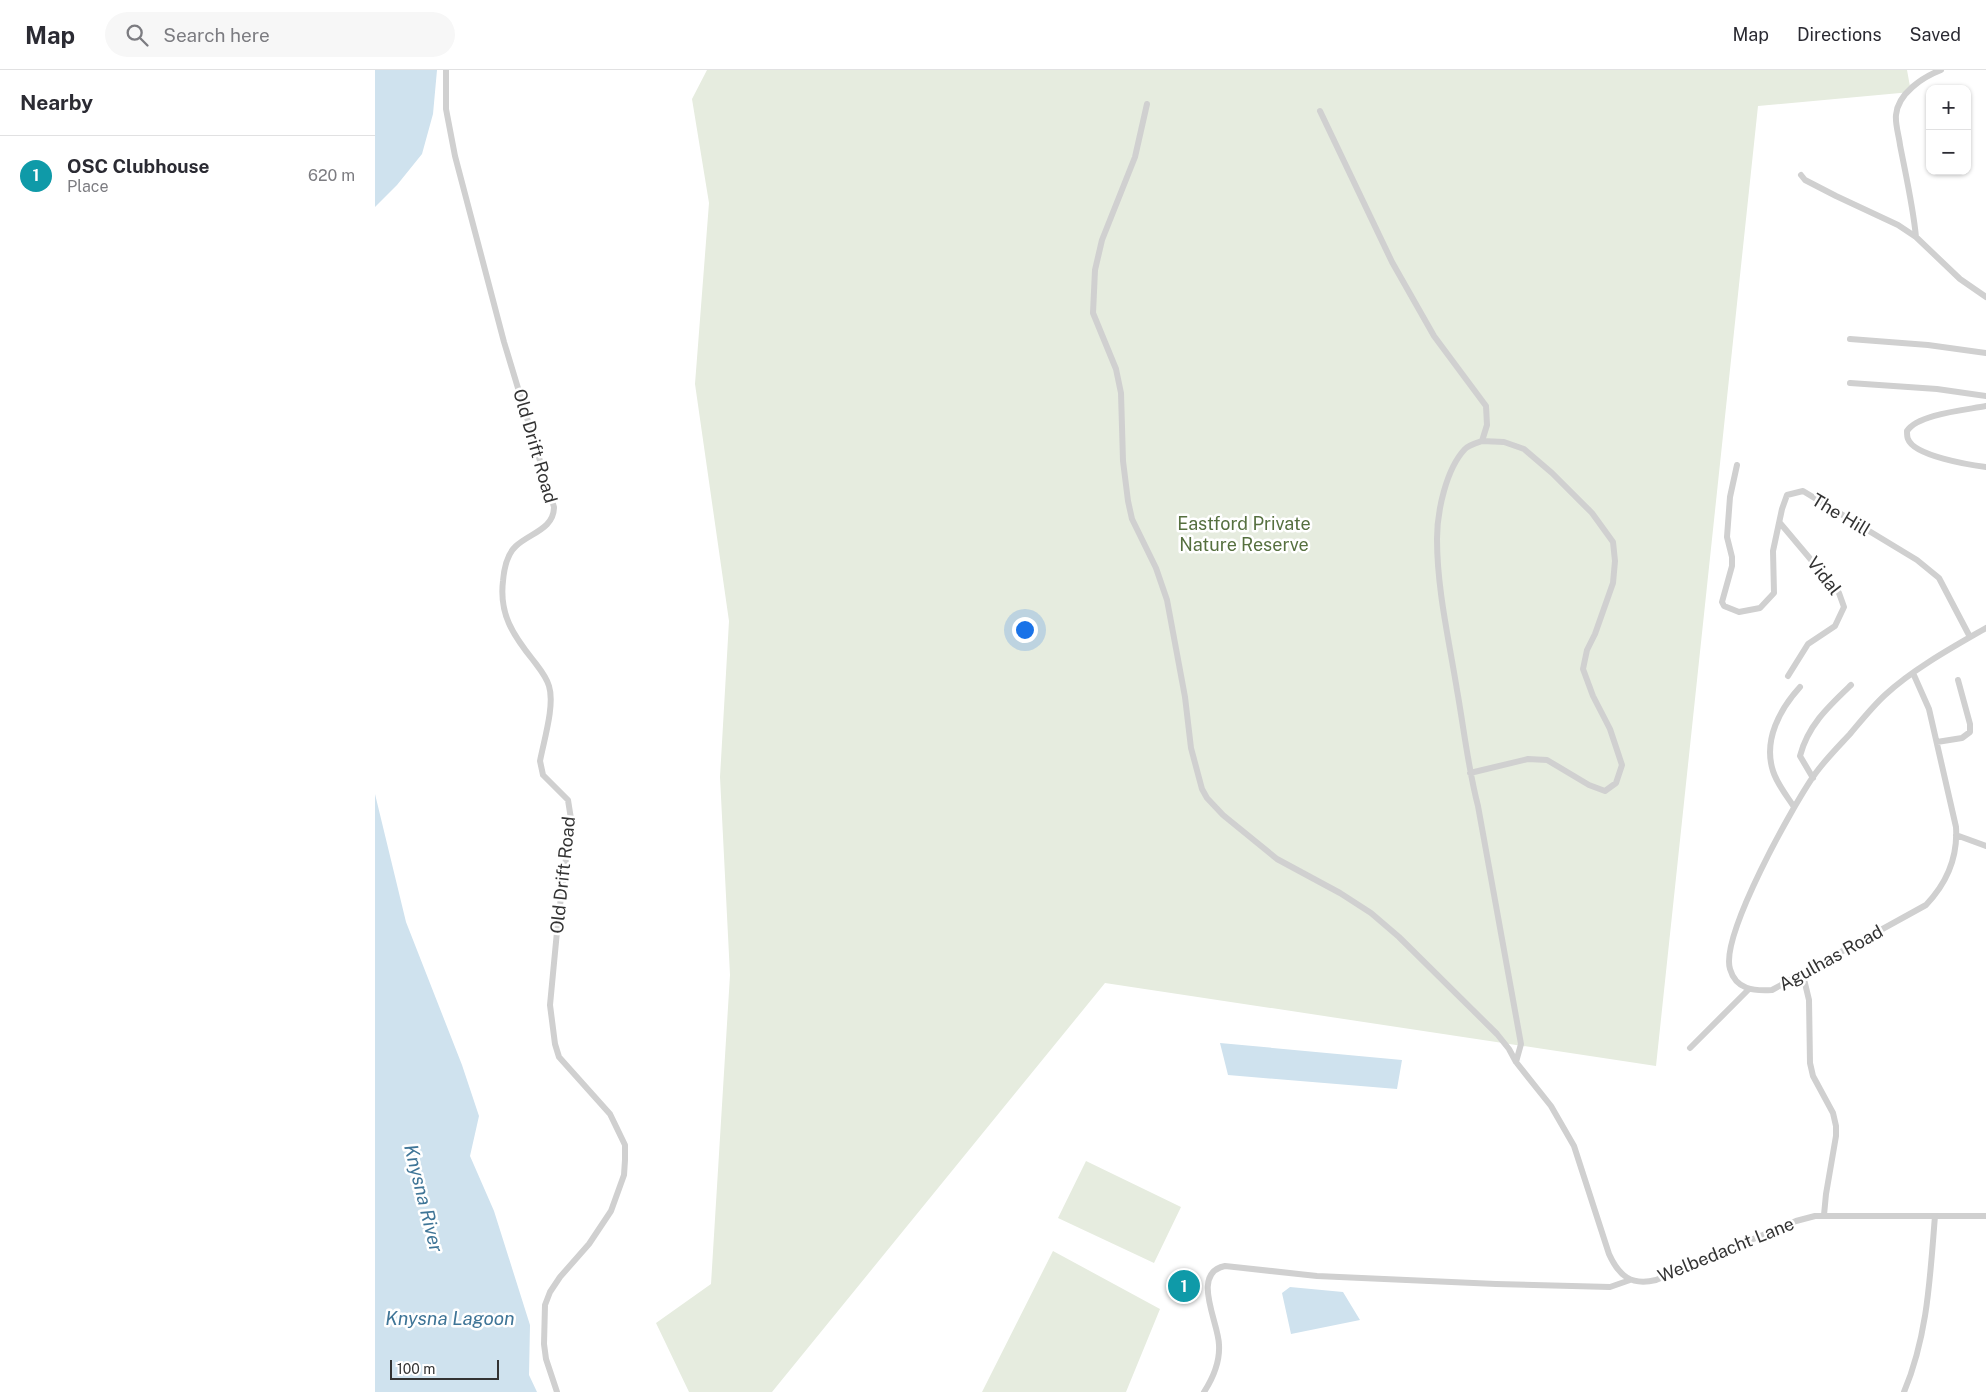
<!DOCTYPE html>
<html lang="en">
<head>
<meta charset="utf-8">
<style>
	:root { --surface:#fff; --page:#f7f7f7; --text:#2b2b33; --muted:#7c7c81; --line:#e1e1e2; --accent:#db2777 }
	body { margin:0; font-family:"Public Sans",sans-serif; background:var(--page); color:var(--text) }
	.controls { position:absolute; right:15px; top:15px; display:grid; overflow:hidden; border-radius:10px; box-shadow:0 1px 4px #0004 }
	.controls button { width:45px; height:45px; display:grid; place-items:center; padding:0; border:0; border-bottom:1px solid var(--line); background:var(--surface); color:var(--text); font:25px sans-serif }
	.scale { position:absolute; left:15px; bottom:12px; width:109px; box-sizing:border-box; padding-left:5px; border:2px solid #333; border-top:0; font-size:14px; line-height:18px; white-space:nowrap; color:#333; -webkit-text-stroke:4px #fff; paint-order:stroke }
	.you { position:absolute; left:649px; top:559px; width:18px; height:18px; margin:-12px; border:4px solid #fff; border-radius:50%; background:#1a73e8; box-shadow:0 0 0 8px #1a73e833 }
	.badge { display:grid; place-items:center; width:32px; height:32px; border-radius:50%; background:var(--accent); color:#fff; font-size:16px; font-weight:700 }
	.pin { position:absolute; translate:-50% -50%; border:2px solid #fff; box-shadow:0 1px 5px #0006 }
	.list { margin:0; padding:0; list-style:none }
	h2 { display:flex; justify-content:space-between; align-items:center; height:65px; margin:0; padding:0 20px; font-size:21px }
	h2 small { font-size:16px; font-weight:400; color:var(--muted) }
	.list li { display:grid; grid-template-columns:32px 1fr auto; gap:15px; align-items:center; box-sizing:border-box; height:80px; padding:0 20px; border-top:1px solid var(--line) }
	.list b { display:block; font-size:19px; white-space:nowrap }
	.list p { margin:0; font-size:16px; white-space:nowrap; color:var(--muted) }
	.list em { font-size:16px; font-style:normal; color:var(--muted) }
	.icon { flex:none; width:28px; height:28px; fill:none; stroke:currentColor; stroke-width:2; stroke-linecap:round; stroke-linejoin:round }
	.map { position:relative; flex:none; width:1611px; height:1322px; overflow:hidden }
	header { display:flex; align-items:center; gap:30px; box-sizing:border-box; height:70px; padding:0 25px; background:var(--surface); border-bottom:1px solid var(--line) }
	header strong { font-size:24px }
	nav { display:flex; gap:28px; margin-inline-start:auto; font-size:18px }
	.search { width:350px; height:45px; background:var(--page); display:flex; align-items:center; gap:12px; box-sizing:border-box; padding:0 18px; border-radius:28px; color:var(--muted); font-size:19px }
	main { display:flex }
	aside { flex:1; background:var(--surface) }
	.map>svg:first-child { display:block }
	.green { fill:#e6ecdf }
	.water { fill:#cfe2ee }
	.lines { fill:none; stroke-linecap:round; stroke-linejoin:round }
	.minor { stroke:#d0d0d0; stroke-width:6 }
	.labels { text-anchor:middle; stroke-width:5; stroke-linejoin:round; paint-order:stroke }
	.street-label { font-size:18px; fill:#333; stroke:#fff }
	.park-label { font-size:18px; fill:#56703f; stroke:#fff }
	.water-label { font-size:19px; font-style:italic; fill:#3f7597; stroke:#fff }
</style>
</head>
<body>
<header>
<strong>Map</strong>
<div class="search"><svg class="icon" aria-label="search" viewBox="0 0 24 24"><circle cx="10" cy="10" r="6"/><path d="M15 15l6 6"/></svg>Search here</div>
<nav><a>Map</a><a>Directions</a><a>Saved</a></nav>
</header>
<main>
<aside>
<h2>Nearby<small></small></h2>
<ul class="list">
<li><span class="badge" style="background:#0f9aa8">1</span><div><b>OSC Clubhouse</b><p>Place</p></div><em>620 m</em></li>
</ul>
</aside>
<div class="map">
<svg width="1611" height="1322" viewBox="0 0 1611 1322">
	<rect width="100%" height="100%" fill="#fff"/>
	<!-- green -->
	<path class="green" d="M332,0h1200l4,22 -153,14 -102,960 -551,-83 -333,409h-83l-33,-69 55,-39 19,-309 -10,-198 9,-156 -34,-237 14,-181 -17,-104z
		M711,1091l95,46 -27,56 -96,-45z
		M678,1181l107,58 -34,83h-144z"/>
	<!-- water -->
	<path class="water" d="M0,0h62l-4,44 -11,40 -25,31 -22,22z
		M0,724l31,128 56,143 17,51 -9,40 24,55 36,114 -1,50 8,17h-162z
		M845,973l182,17 -5,29 -169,-14z
		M915,1217l53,5 17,28 -69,14 -9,-41z"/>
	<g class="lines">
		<!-- minor -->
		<path class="minor" d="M71,0v39l9,47 49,186 50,165c0,22 -24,26 -38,39 -9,8 -12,23 -13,35 -4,33 10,54 30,79 6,8 13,16 16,26 6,19 -5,54 -9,75l3,14 25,25 3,19 -13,102 -8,84 5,39 4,13 51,57 15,31v15l-1,15 -13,36 -22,33 -29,33 -10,15 -5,13 -1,39 2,15 11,33
			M772,34l-12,53 -33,83 -7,30 -2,43 23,56 5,24 2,68 5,40 4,18 24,49 11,32 18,97 6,51 11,41 5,9 16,17 54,44 63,34 31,20 28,24 98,97 12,15 7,13 35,44 23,40 35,108c10,22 22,32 47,26l140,-59 19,-5h171
			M945,41l72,151 42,74 52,70 1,19 -5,16c-6,2 -13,4 -17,8 -19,20 -28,63 -28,90 0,50 12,101 20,151 7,39 11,78 21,116l43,238 -5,18
			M1426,105l4,5 31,16 62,29 18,12 44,42 26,18
			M1541,167c-3,-31 -10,-61 -16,-92 -1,-9 -5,-21 -4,-30 2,-22 27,-38 45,-45
			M1475,269l78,6 58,8
			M1475,313l87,6 49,7
			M1611,336c-20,4 -68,8 -79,25 0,3 0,6 1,8 6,17 62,26 78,28
			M1362,395l-7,32 -3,40 5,20v9l-10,36 2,4 15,6 21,-4 14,-15 -1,-42 9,-42 5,-14 16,-4 114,69 22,18 31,59
			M1405,453l59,70 5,14 -9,19 -27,18 -20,32
			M1538,603l16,36 27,118c2,31 -9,56 -30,78l-154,85c-18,1 -36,0 -42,-21 -10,-33 63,-164 85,-195 10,-14 23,-27 35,-40 11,-13 22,-27 35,-39 28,-26 68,-48 101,-67
			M1562,672l25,-4 8,-6v-8l-12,-44
			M1095,703l58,-14 19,1 42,25 16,6 11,-8 6,-18 -12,-36 -17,-33 -10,-27 4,-19 8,-16 18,-51 2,-22 -2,-19 -21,-29 -40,-40 -28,-24 -20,-7 -22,-1
			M1438,708l-13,-22c8,-31 29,-50 51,-71
			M1419,737c-7,-11 -17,-23 -21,-36 -10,-31 7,-62 27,-84
			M1581,765l30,11
			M1428,905l6,25 1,63 3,13 20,37 3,13v10l-10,58 -2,21
			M1315,978l58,-58
			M829,1322c9,-14 16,-30 15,-47 0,-22 -29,-72 6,-79l92,10 179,8 114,3 20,-7
			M1529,1322c24,-57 26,-116 31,-176"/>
	</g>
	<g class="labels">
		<!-- street labels -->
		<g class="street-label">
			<text transform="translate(160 376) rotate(74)" y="6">Old Drift Road</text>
			<text transform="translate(1466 445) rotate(31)" y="6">The Hill</text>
			<text transform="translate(1449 506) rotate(52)" y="6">Vidal</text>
			<text transform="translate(188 805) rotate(-84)" y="6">Old Drift Road</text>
			<text transform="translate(1456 888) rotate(-29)" y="6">Agulhas Road</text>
			<text transform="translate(1351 1180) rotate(-22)" y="6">Welbedacht Lane</text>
		</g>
		<!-- park labels -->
		<g class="park-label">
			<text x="869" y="460">Eastford Private<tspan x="869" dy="21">Nature Reserve</tspan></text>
		</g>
		<!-- water labels -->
		<g class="water-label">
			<text transform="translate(49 1128) rotate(76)" y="7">Knysna River</text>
			<text x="75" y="1255">Knysna Lagoon</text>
		</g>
	</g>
</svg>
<div class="controls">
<button>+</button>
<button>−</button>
</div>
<div class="scale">100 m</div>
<div class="you"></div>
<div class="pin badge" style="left:809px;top:1216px;background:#0f9aa8">1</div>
</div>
</main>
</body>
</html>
